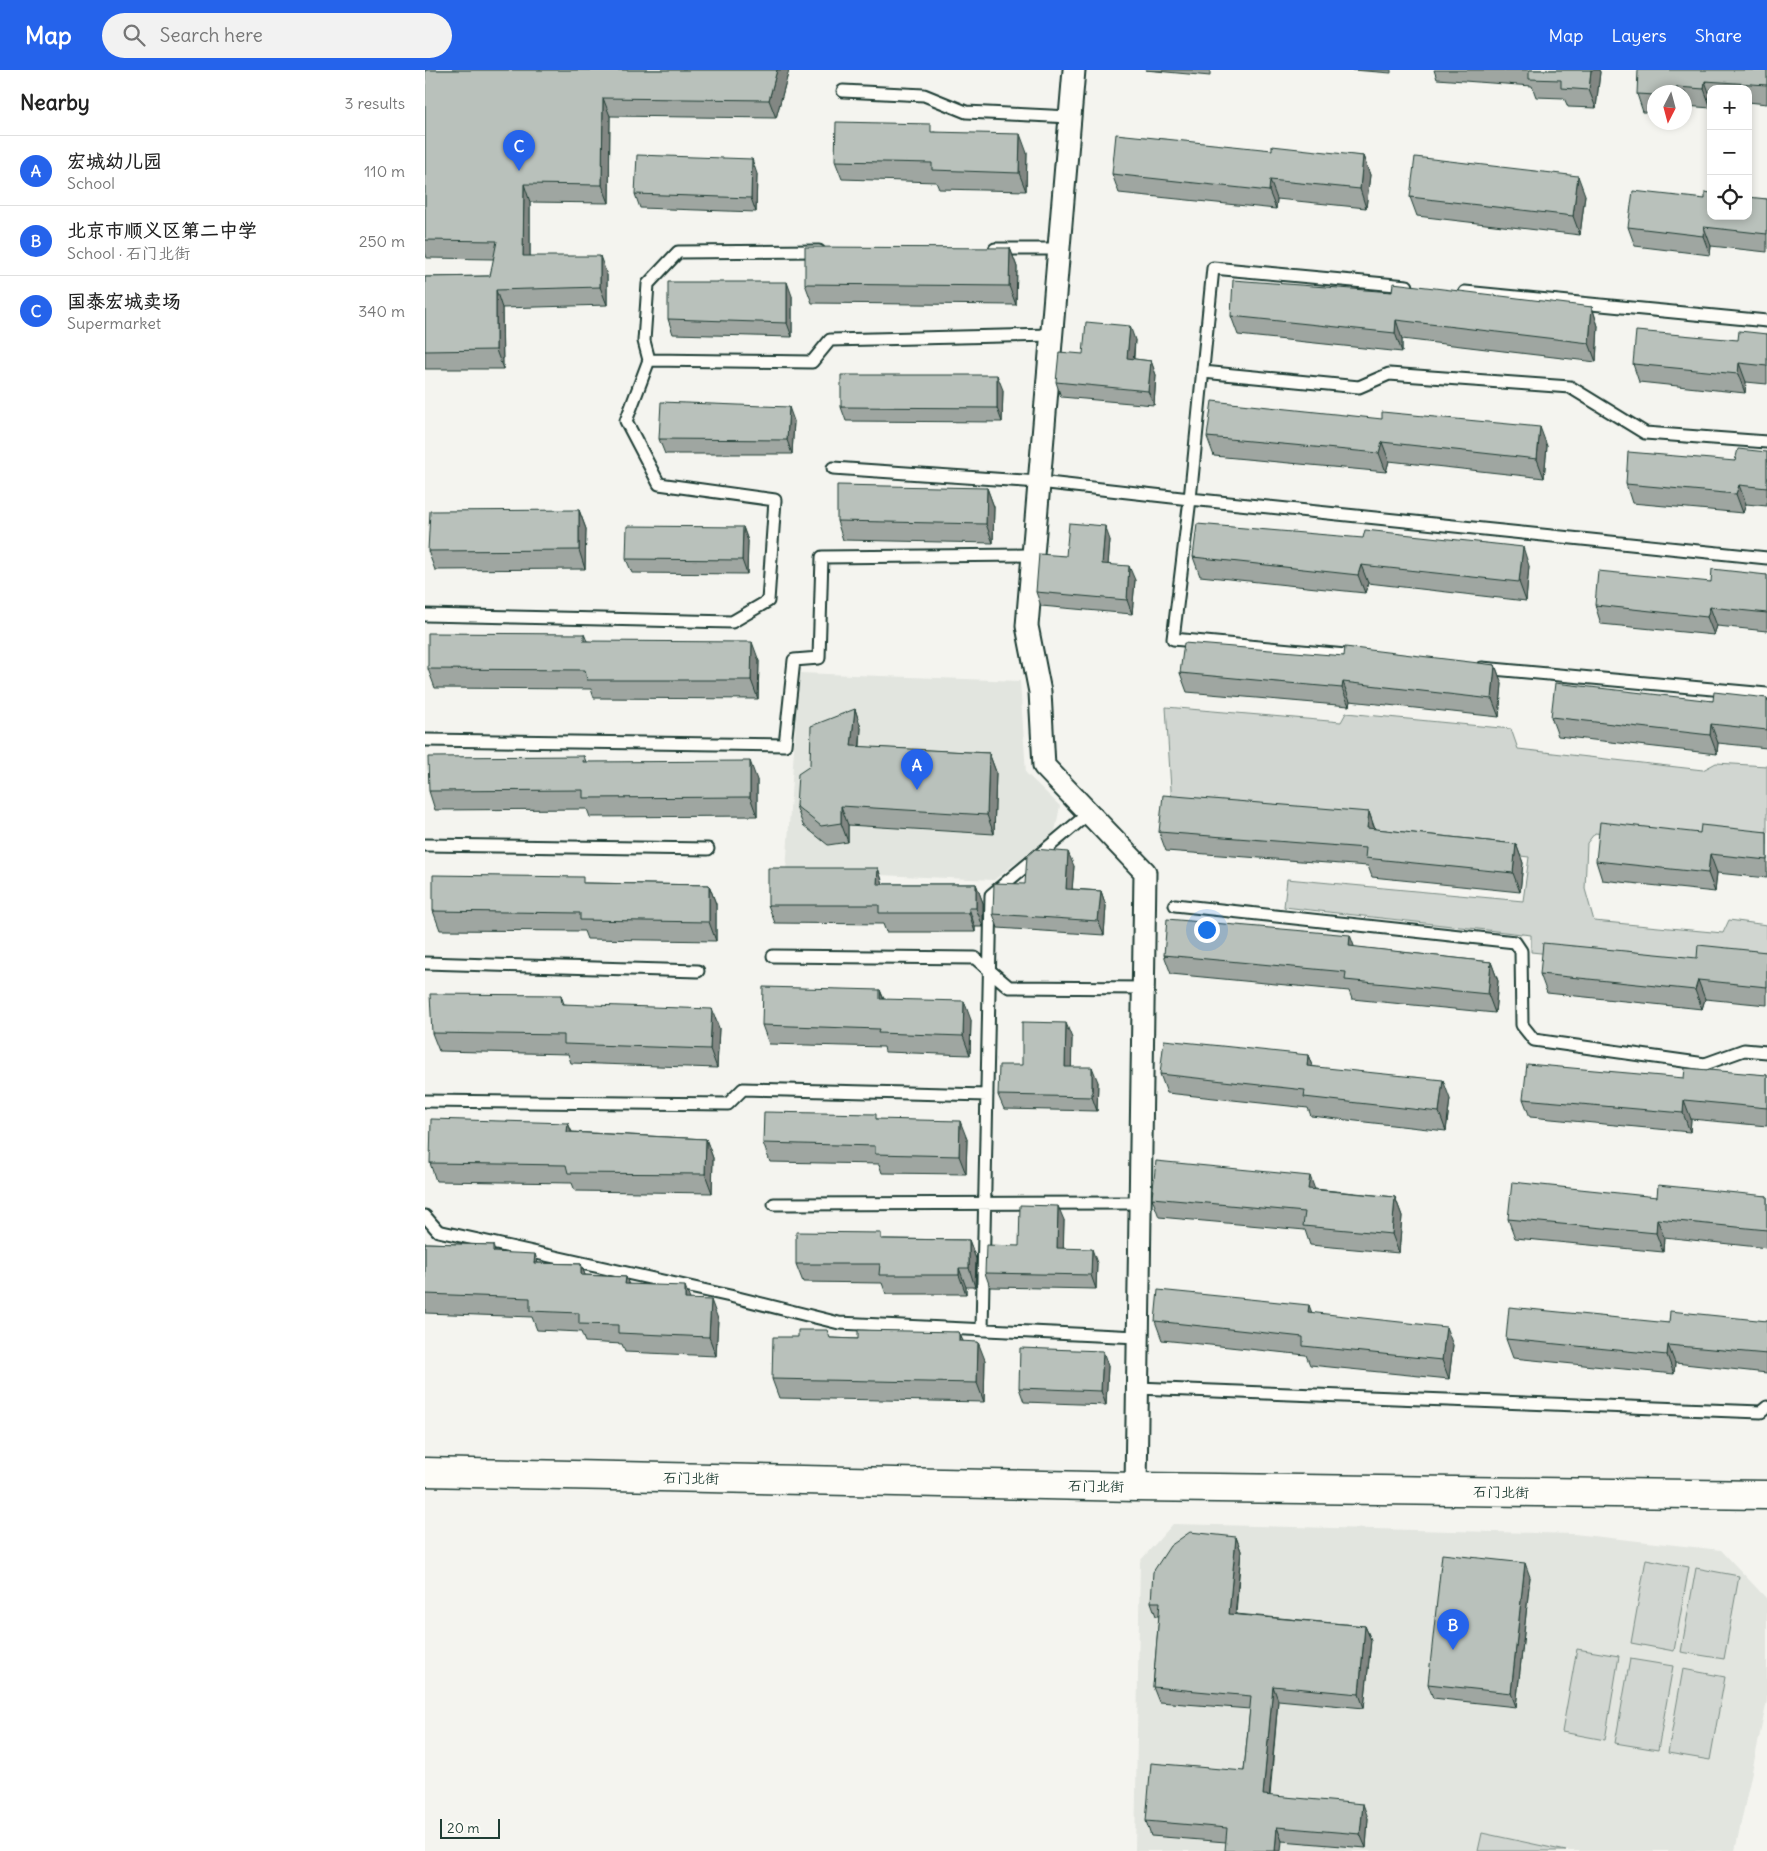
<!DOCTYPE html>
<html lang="en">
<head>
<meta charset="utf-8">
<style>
	:root { --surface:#fff; --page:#f2f2f2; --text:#222; --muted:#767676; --line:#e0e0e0; --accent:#2563eb }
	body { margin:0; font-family:Delius,"LXGW WenKai TC",sans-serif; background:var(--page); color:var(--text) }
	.controls { position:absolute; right:15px; top:15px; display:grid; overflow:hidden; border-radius:10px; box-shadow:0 2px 8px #0003 }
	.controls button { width:45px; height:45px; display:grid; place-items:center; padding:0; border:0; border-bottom:1px solid var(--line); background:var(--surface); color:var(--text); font:25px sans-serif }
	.compass { position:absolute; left:1222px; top:15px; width:45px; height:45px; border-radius:50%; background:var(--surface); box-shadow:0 2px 8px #0003; rotate:186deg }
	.scale { position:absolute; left:15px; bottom:12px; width:60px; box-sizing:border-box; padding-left:5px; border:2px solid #1f3d34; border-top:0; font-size:14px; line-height:18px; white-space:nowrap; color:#1f3d34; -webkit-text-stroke:4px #fdfcf7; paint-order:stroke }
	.you { position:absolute; left:781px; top:859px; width:18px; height:18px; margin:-12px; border:4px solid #fff; border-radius:50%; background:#1a73e8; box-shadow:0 0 0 8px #1a73e833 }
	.badge { display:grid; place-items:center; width:32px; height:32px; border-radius:50%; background:var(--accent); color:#fff; font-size:16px; font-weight:700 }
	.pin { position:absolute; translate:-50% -41px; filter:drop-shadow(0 1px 2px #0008) }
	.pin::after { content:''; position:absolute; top:26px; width:18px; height:15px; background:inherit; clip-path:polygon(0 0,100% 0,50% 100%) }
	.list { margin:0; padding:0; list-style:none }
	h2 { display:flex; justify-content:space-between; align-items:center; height:65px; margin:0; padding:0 20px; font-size:21px }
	h2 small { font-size:16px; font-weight:400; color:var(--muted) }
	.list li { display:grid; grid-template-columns:32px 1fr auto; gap:15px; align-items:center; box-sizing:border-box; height:70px; padding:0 20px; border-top:1px solid var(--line) }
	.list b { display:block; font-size:19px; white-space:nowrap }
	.list p { margin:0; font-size:16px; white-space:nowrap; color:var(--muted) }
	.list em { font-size:16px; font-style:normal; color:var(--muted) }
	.icon { flex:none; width:28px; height:28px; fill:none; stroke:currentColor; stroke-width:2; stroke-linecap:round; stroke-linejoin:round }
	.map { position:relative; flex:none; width:1342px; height:1781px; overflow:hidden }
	header { display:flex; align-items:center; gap:30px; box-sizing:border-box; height:70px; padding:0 25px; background:var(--accent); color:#fff }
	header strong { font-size:24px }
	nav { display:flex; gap:28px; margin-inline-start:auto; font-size:18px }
	.search { width:350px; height:45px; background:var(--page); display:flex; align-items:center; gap:12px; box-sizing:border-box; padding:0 18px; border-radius:28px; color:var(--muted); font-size:19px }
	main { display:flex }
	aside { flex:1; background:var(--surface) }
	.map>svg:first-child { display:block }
	.built { fill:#e2e5df }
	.green { fill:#d1d6d1; stroke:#788a82 }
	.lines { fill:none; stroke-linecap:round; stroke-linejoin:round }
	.lane-casing { stroke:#1f3d34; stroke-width:15 }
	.street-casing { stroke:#1f3d34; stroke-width:25 }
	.secondary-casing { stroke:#1f3d34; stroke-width:31 }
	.lane { stroke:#fdfcf7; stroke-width:11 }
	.street { stroke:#fdfcf7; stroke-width:21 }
	.secondary { stroke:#fdfcf7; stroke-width:28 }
	.wall { fill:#9fa6a1; stroke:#1f3d34 }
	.shaded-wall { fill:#828783; stroke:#1f3d34 }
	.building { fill:#b9c1bb; stroke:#1f3d34 }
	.labels { text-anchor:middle; stroke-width:4; stroke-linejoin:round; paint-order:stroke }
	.street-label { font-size:14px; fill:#1f3d34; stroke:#fdfcf7 }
</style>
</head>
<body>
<header>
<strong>Map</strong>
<div class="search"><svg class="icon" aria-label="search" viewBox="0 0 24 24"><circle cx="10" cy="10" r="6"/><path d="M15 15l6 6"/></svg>Search here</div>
<nav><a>Map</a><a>Layers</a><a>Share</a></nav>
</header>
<main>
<aside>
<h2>Nearby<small>3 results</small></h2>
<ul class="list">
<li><span class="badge">A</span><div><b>宏城幼儿园</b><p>School</p></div><em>110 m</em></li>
<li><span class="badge">B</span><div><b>北京市顺义区第二中学</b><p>School · 石门北街</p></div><em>250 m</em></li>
<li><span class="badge">C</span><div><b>国泰宏城卖场</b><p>Supermarket</p></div><em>340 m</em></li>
</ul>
</aside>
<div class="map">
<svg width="1342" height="1781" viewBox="0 0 1342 1781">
	<rect width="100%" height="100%" fill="#f4f4ef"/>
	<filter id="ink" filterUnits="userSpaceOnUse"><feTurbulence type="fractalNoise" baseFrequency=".02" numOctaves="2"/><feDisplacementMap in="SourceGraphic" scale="10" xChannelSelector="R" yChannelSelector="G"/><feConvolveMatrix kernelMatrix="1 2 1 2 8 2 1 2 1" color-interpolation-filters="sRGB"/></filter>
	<g filter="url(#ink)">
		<!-- built -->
		<path class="built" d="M374,603l221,8 6,92 34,33 -5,26 -61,48 -208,-9z
			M748,1454l401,10 147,16 46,49v102l-32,150h-600l5,-290z"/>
		<!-- green -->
		<path class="green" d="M741,637l175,15 5,-9 165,16 7,20 185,21 13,-7 51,3v79l-86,-2 -86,-10 -8,10 -2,46 9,32 129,12 6,-13 38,5v37l-71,7 -165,-17v-17l-247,-28 3,-28 236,22 6,-44 -153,-18v-11l-204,-22z
			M1221,1489l43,8 -15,84 -43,-8z
			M1271,1498l43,8 -15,83 -43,-7z
			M1152,1579l42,7 -14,84 -43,-8z
			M1205,1589l43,7 -15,84 -43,-7z
			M1258,1599l42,8 -15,83 -42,-7z
			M1057,1763l84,18h-88z"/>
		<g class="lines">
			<defs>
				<path id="lane" d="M418,21l81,4 42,17 104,5
					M570,179h64
					M1040,222l302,29
					M224,290l163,2 18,-22 221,-5
					M778,302l156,15 30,-13 181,13 75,46 122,9
					M408,398l206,14 151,17 23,-231 194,18
					M0,545l307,7 36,-21 7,-101 -116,-16 -33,-63 23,-61 -5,-19 4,-57 30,-32 141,-1
					M932,586l-184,-17 17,-140 577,59
					M1057,598l285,26
					M0,670l360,5 9,-85 25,-2 3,-101 211,-2
					M0,775l283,4
					M750,835l340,37 6,9 1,74 12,15 171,24 39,-14 23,2
					M348,886l202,2 34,29 134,1
					M0,893l273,8
					M0,1031l303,3 15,-15 244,6
					M349,1134l366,-1
					M0,1146l13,15 292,65 109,27 299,14
					M557,1260l9,-435 98,-82
					M712,1318l624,24 6,-5"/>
				<path id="street" d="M649,0l-47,556 13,66 4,74 101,106 -9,615"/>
				<path id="secondary" d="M0,1402l711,15 631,8"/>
			</defs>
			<!-- lane casing -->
			<use href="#lane" class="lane-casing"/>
			<!-- street casing -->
			<use href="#street" class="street-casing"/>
			<!-- secondary casing -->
			<use href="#secondary" class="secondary-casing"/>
			<!-- lane -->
			<use href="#lane" class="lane"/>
			<!-- street -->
			<use href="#street" class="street"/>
			<!-- secondary -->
			<use href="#secondary" class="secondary"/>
		</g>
		<!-- wall -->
		<path class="wall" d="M0,0h364l-13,48 -166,-2 -1,87 -79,-1v54l77,19v30l-105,3 1,61h-78v-92l65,-1 4,-17 -67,-1 -2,-6z
			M720,0h65v6z
			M928,0h38v3z
			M1009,0h165l1,2 -4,36 -28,-1 -4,-9 -28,-1 -4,-11 -95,-7z
			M1342,0v34l-19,-2v-13h-37v19l-26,-2v-14h-30v21l-12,-1 -6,-18z
			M509,62l93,21 -1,38 -87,-2 -3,-7 -94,-3 -7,-18z
			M847,80l91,6 7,19 -4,33 -89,-9 -1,10 -157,-16 -7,-19z
			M332,104l-1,38 -116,-4 -5,-14z
			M1160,125l-5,40 -163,-19 -7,-19z
			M1280,129h62v53l-56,-6 -1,9 -75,-9 -7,-19z
			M585,178l7,19 -1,38 -204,-2 -7,-19z
			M367,226v41l-119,-3 -5,-15z
			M1167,237l6,19 -2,36 -194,-23v13l-164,-17 -7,-19z
			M1342,264v50l-21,-2 -1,11 -106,-11 -6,-18z
			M710,270l-1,19 17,2 5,14 -2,30 -93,-8 -5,-15 27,-28z
			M578,320l-1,32 -156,-1 -5,-14z
			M369,351l-2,33h-127l-6,-15z
			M782,367l340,9 -3,32 -155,-17 -3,11 -172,-16z
			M1342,382v54l-21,-2 -3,9 -111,-10 -6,-19 109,-23z
			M562,418l7,19 -1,36 -150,-3 -6,-19z
			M154,440l7,19 -1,40 -150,1 -7,-19z
			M318,457l5,14 -1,33 -115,-1 -6,-14z
			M685,470l-2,24 27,16 -3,34 -91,-8 -5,-14 30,-36z
			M768,487l336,9 -3,35 -158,-18 -3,10 -165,-17z
			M1342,505v56l-50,-5 -3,9 -113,-11 -6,-19 116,-23z
			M159,564l3,7 172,20 -1,38 -164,-1 -3,-9 -156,-1 -7,-19z
			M919,586l151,9 7,19 -3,33 -149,-16 -1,5 -162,-14 -7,-19z
			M1342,628v50l-49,-5 -1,11 -159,-18 -7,-19 162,-16z
			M430,639l6,19 -1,19 129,6 7,19 -2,62 -146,-9v17l-20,3 -25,-20 -7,-19 14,-40z
			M159,686l2,6 171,18v36l-167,1 -3,-8 -152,1 -6,-19z
			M944,742l6,17 141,15 7,19 -3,29 -148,-15 -4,-11 -202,-15 -7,-19z
			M1342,762v46l-50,-5 -2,19 -113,-12 -6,-19 104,-28z
			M649,796l-2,23 29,2 5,15 -2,29 -106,-7 -5,-14 32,-30z
			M453,798l5,16h93l7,19v24h-8v5h-89l-3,-8 -108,-1 -7,-18z
			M160,813l124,2 7,19v37l-129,-2 -3,-8 -144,-1 -7,-19z
			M929,877l137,15 7,19 -3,32 -143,-14 -3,-8 -178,-17 -7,-19z
			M1342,882v53l-62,-6 -3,10 -155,-16 -7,-19z
			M455,920l4,9 87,21 -1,35 -85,-3 -1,-5 -115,-3 -7,-19z
			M136,925l3,9 155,24 -2,40 -146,-5 -3,-9 -129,-3 -7,-18z
			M647,968l-1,29 27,15 -1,29 -93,-2 -6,-14 24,-30z
			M883,985l4,11 138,33 -4,32 -135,-15 -3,-8 -141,-15 -7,-19z
			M1342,1005v51l-76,-7 -1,13 -160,-15 -7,-18 161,-21z
			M453,1049l89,20 -1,35 -84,-1 -3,-9 -109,-2 -7,-19z
			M143,1053l4,9 134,7 7,19 -1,35 -137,-2 -3,-8 -136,-2 -6,-18z
			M890,1119l80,8 7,19 -3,37 -89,-8 -5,-15 -146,-13 -7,-19z
			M1342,1126v52l-103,-11 -1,15 -148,-14 -7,-19 149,-22z
			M639,1150l-1,28 34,15 -1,26 -106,-2 -5,-14 34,-27z
			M459,1169l85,1 7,19 -1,28h-9v7h-80l-4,-11 -79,-1 -7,-18z
			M0,1173l68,2 2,7 43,11 43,1 4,11 41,2 2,7 62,15 28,20 -2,37 -91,-4 -3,-8 -37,-2 -4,-10 -44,-2 -5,-13 -107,-4z
			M887,1243l141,32 -4,34 -139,-14 -4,-10 -144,-15 -7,-19z
			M1342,1251v52l-92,-10 -1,11 -161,-16 -7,-19 163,-16z
			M534,1262l4,9 22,19 -1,42 -205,-4 -7,-19 58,-41 28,1z
			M683,1296l-2,39 -82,-3 -5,-14z
			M811,1467l5,14 -5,63 129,12 6,14 -7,68 -86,-8 -8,96 98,22 -2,30 -84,-7 -56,1 -75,-6 -5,-15 98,-50 6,-62 -91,-7 -6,-15 6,-71h-3l-5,-14z
			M1105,1507l-14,130 -83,-9 -5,-14z"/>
		<!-- shaded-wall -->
		<path class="shaded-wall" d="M352,0h12l-13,48 -7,-18z
			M1166,0h8l1,2 -4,36 -7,-18z
			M1280,11l6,17v10l-7,-19z
			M178,28l7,18 -1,87 -7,-18z
			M595,64l7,19 -1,38 -7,-18z
			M938,86l7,19 -4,33 -6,-19z
			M327,89l5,15 -1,38 -5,-14z
			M1153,106l7,19 -5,40 -7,-19z
			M845,110l7,19 -1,10 -7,-18z
			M99,114l6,18v73l-7,-19z
			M1279,157l7,19 -1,9 -7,-19z
			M585,178l7,19 -1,38 -7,-19z
			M175,186l7,19v30l-7,-18z
			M362,212l5,14v41l-5,-14z
			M71,220l6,18 1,61 -7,-19z
			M1167,237l6,19 -2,36 -7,-19z
			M971,250l6,19v13l-7,-19z
			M705,256l5,14 -3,33 -5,-15z
			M726,291l5,14 -2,30 -6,-14z
			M1314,293l7,19 -1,11 -7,-19z
			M572,305l6,15 -1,32 -5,-14z
			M364,337l5,14 -2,33 -5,-14z
			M1115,357l7,19 -3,32 -7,-19z
			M957,372l7,19 -3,11 -7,-19z
			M1314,415l7,19 -3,9 -7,-19z
			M562,418l7,19 -1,36 -7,-19z
			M154,440l7,19 -1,40 -6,-19z
			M680,456l5,14 -3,38 -5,-14z
			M318,457l5,14 -1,33 -5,-14z
			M1098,477l6,19 -3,35 -7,-19z
			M936,495l7,18 -3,10 -7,-18z
			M704,496l6,14 -3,34 -5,-14z
			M1285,537l7,19 -3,9 -7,-18z
			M327,572l7,19 -1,38 -7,-19z
			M1070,595l7,19 -3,33 -7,-18z
			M918,612l7,19 -1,5 -7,-18z
			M430,639l6,19 -3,37 -7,-19z
			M1286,654l7,19 -1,11 -7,-19z
			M564,683l7,19 -2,62 -7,-19z
			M325,691l7,19v36l-7,-19z
			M416,736l7,19v17l-7,-19z
			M944,742l6,19 -8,-3z
			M1091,774l7,19 -3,29 -7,-19z
			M643,782l6,14 -3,37 -5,-14z
			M1285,784l7,19 -2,19 -7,-19z
			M453,798l6,19 -7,-3z
			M551,814l7,19v24l-7,-19z
			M284,815l7,19v37l-7,-19z
			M676,821l5,15 -2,29 -6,-14z
			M544,838l6,19v5l-6,-19z
			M925,865l7,19 -8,-8z
			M1066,892l7,19 -3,32 -7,-19z
			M1273,910l7,19 -3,10 -7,-19z
			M455,920l7,19 -7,-10z
			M539,931l7,19 -1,35 -7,-19z
			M287,939l7,19 -2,40 -7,-19z
			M641,953l6,15 -1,43 -6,-14z
			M883,985l7,19 -8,-8z
			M667,997l6,15 -1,29 -5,-14z
			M1018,1010l7,19 -4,32 -7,-19z
			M1259,1030l7,19 -1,13 -7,-19z
			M535,1051l7,18 -1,35 -7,-18z
			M143,1053l7,19 -8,-10z
			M281,1069l7,19 -1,35 -7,-19z
			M885,1106l7,19 -9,-6z
			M970,1127l7,19 -3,37 -7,-19z
			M633,1136l6,14 -1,43 -6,-15z
			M1232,1149l7,18 -1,15 -7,-19z
			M544,1170l7,19 -1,28 -6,-19z
			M667,1179l5,14 -1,26 -5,-14z
			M110,1184l6,18 -7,-9z
			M156,1194l7,19 -7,-8z
			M534,1198l7,19v7l-7,-19z
			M201,1207l7,19 -8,-12z
			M260,1216l7,19 -7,-6z
			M286,1230l7,19 -2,37 -7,-19z
			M884,1235l7,19 -8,-12z
			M1021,1257l7,18 -4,34 -7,-19z
			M534,1262l7,19 -7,-10z
			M553,1272l7,18 -1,42 -7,-19z
			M1243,1275l7,18 -1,11 -7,-19z
			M678,1281l5,15 -2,39 -5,-14z
			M811,1467l5,14 -7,77 -5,-14z
			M1100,1493l5,14 -14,130 -5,-14z
			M940,1556l6,14 -7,68 -5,-14z
			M848,1616l5,14 -10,110 -5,-15z
			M938,1734l5,14 -2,30 -6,-14z
			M852,1757l5,14 -1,10h-6z"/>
		<!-- building -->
		<path class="building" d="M0,0h352l-8,30 -166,-2 -1,87 -78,-1 -1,72h77v31l-104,3v60l-71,1v-74l65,-1 7,-35 -72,-1z
			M1104,0h62l-2,20 -28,-2v-8l-32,-1z
			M1213,0h129v15l-62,-4 -1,8 -27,-2 -1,5h-21v3l-18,-1z
			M411,52l95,2v8l89,2 -1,39 -87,-3v-7l-97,-2z
			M691,64l156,16v-4l91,10 -3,33 -90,-9 -1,11 -157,-17z
			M212,85l115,4 -1,39 -116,-4z
			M990,87l163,19 -5,40 -163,-19z
			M1208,121l72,8v-7l6,1v23h37v-19l19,2v35l-63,-7 -1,9 -75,-9z
			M380,177l205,1 -1,38 -204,-2z
			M808,210l159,12 1,-9 199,24 -3,36 -193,-23 -1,13 -164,-17z
			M243,212h119v41l-119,-4z
			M661,252l44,4 -3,32 24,3 -3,30 -92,-9 3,-30 24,2z
			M1211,261l102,9 1,-9 28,3v32l-28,-3 -1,11 -105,-10z
			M416,305h156v33l-156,-1z
			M787,331l170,18v-7l158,15 -3,32 -155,-17 -3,11 -172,-16z
			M236,332l128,5 -2,33 -128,-1z
			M1313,379l29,3v36l-28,-3 -3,9 -110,-10 2,-32 107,9z
			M412,415l150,3 -1,36 -149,-3z
			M154,440v40l-151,1 2,-40z
			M644,453l36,3 -3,38 27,2 -2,34 -91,-8 3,-38 27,2z
			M772,454l166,14 2,-8 158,17 -4,35 -158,-17 -3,10 -165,-18z
			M202,456l116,1 -1,33 -116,-1z
			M1287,499l55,6v38l-57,-6 -3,10 -112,-12 3,-34 113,11z
			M3,563l156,1v7l168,1 -1,38h-164l-2,-10 -157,-1z
			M759,573l160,13 1,-9 150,18 -3,34 -149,-17 -1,6 -162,-15z
			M1130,613l158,18 1,-9 53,6v32l-56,-6 -1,11 -159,-18z
			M430,639l-4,37 138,7 -2,62 -146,-9v17l-20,3 -25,-20 2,-32 12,-8 1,-40z
			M159,686l-1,6 167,-1v36l-167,1v-8l-154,1 -1,-34z
			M738,725l206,17 -2,16 149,16 -3,29 -148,-15 1,-10 -207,-16z
			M1175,752l100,11 1,-8 66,7v28l-57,-6 -2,19 -112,-12z
			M610,779l33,3 -2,37 35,2 -3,30 -105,-7 1,-31 31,1 2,-28z
			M343,798h110l-1,16h99v24h-7v5h-90v-8h-111z
			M8,805l150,2v6l126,2v37l-129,-2v-7l-147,-2z
			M742,849l183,16 -1,11 142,16 -3,32 -143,-14 1,-8 -182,-17z
			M1118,873l154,15 1,-13 69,7v35l-69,-7 -3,10 -155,-16z
			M338,917l117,3v9l84,2 -1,35 -85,-3 1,-4 -117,-4z
			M5,924l131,1 1,9 150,5 -2,40 -146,-5v-9l-132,-2z
			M597,952l44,1 -1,44h27v30l-94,-2 1,-30h23z
			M739,970l144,15 -1,11 136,14 -4,32 -135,-15 1,-7 -145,-16z
			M1102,994l157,14 1,-10 82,7v33l-83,-8 -1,13 -160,-14z
			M339,1042l112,2v5l84,2 -1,35 -84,-2v-8l-112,-3z
			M6,1049l137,4 -1,9 139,7 -1,35 -137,-1 -2,-8 -136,-2z
			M731,1091l154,15 -2,13 87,8 -3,37 -89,-8 2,-14 -153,-14z
			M1087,1112l145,15 1,-12 109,11v34l-110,-11 -1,14 -148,-14z
			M595,1135l38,1 -1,42 35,1 -1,26 -106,-2 1,-28 33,1z
			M371,1162l85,1v6l88,1v28h-10v7h-80l1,-11h-84z
			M0,1173l68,2v7l42,2 -1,9 47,1v11l45,2 -1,7 60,2v13l26,1 -2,37 -91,-4v-8l-39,-1v-11l-49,-2v-13l-105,-4z
			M733,1220l151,15 -1,7 138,15 -4,33 -139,-14v-9l-148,-16z
			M1084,1237l160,16 1,-12 97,10v33l-99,-9 -1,10 -161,-16z
			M373,1260h29l3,8 28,1v-9l101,2v9l19,1 -1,41 -205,-4 1,-42h25z
			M595,1278l83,3 -2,40 -82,-3z
			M765,1462l46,5 -7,77 136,12 -6,68 -86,-8 -10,109 100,9 -3,30 -83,-7 -2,24h-50l2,-23 -81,-7 5,-58 93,8 7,-75 -98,-9 7,-85h-9l2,-30 17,-26z
			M1017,1484l83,9 -14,130 -83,-9z"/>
	</g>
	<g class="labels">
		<!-- street labels -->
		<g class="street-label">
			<text transform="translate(266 1408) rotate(1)" y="5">石门北街</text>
			<text transform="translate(671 1416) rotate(1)" y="5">石门北街</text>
			<text transform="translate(1076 1422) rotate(1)" y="5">石门北街</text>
		</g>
	</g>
</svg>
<div class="controls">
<button>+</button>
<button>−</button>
<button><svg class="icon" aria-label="locate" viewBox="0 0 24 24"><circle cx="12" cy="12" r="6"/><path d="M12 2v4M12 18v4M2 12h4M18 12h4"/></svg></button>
</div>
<svg class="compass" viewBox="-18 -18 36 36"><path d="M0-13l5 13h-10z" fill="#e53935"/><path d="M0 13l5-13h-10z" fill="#767676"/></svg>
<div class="scale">20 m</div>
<div class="you"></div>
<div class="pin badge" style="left:492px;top:720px">A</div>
<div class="pin badge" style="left:1028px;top:1580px">B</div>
<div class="pin badge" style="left:94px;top:101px">C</div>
</div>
</main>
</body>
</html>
